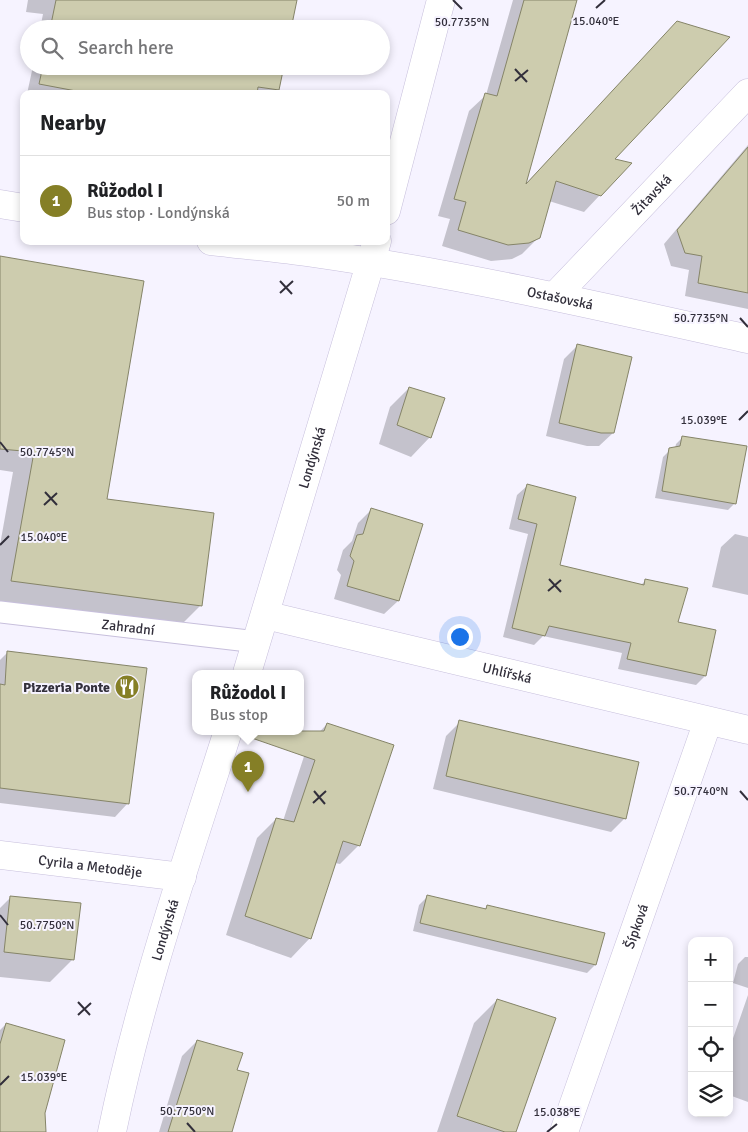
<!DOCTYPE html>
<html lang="en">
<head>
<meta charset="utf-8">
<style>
	:root { --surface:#fff; --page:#f2f2f2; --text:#202124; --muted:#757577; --line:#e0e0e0; --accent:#857f26 }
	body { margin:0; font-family:Signika,sans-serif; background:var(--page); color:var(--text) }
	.controls { position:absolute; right:15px; bottom:15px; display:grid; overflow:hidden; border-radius:10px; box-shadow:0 2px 8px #0003 }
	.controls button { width:45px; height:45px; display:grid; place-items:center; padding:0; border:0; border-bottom:1px solid var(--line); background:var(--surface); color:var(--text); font:25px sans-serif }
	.you { position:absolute; left:459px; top:636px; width:18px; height:18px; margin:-12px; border:4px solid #fff; border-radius:50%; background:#1a73e8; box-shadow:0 0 0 8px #1a73e833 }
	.badge { display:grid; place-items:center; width:32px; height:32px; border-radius:50%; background:var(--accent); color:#fff; font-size:16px; font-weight:700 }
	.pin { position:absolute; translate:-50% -41px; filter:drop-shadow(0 1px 2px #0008) }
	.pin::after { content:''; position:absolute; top:26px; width:18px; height:15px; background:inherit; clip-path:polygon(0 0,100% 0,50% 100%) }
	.popup { position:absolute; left:192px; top:670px; width:112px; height:65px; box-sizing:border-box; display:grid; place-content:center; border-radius:10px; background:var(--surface); filter:drop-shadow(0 1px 4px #0005); font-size:16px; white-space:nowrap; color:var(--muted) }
	.popup b { font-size:19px; color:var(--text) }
	.popup::after { content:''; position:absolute; left:50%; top:100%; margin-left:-10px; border:10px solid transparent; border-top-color:var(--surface) }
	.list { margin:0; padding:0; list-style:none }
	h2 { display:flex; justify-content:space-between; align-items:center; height:65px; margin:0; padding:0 20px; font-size:21px }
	h2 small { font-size:16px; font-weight:400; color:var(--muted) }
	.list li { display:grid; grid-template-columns:32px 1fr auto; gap:15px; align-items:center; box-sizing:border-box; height:90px; padding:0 20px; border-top:1px solid var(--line) }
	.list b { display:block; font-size:19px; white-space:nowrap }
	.list p { margin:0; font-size:16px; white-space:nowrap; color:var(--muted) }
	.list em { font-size:16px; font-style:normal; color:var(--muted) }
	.icon { flex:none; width:28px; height:28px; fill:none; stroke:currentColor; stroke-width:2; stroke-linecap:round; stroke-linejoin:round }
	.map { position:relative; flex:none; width:748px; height:1132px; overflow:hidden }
	.search { position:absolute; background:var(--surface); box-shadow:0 2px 8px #0003; left:20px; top:20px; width:370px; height:55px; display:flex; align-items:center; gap:12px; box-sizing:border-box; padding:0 18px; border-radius:28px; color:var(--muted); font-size:19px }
	.panel { position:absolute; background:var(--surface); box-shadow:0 2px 8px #0003; left:20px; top:90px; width:370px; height:155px; border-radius:10px }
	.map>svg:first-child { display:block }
	.shadow { fill:#0003 }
	.building { fill:#cdccae; stroke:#858468 }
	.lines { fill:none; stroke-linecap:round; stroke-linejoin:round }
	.service-casing { stroke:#c7bfdc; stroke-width:23 }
	.minor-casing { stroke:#c7bfdc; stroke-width:29 }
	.secondary-casing { stroke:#c7bfdc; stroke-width:29 }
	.service { stroke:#fff; stroke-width:21 }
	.minor { stroke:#fff; stroke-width:28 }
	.secondary { stroke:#fff; stroke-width:28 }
	.ticks { fill:none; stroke:#322f3b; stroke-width:2 }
	.labels { text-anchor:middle; stroke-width:4; stroke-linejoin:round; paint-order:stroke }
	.street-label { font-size:14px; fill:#322f3b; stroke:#f6f3ff }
	.poi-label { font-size:14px; font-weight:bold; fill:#322f3b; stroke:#f6f3ff; text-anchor:end }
	.ticks-label { font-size:12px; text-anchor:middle; fill:#322f3b; stroke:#f6f3ff; stroke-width:4; stroke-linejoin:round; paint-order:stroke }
</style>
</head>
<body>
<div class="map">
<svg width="748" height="1132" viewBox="0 0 748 1132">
	<rect width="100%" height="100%" fill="#f6f3ff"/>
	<!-- shadow -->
	<path class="shadow" d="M28,0h267l-5,29h-250l3,-15 -17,-2z
		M513,0h63l-53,187 138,-147 -48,119 -13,36 -16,17 -35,-11 -10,36 -17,17 -10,5 -21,2 -49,-15 8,-27 -12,-3 31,-105 17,-16z
		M33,66h250l-5,24 -4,4h-247z
		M748,145v164l-63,-13 4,-26 -18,-4 -7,-22z
		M0,257l106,243 95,105 -22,22 -179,-24v-58l13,-73 -13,-2z
		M578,345l35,88 -14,13h-12l-41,-10 18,-77z
		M409,388l21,49 -19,20 -32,-13 11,-37z
		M683,437l52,66 -7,7 -73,-12 8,-41 7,-7 5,-1 1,-5z
		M527,486l31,80 82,20 6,-6 31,43 28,53 -9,9 -78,-16 4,-16 -79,-17 -9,9 -31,-8 25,-103 -19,-5 8,-34z
		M371,510l50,15 -23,76 -14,13 -50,-15 7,-24 -4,-5 6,-20 9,-9 6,-18z
		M735,534l13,3v58l-36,-8 9,-40z
		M8,652l120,151 -13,14 -115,-14v-143z
		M460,722l165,96 -14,14 -178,-43 13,-53z
		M327,724l32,121 -19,19 -5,-1 -25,75 -19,20 -65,-23 31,-97 19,-19 7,2 25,-77z
		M428,896l56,14 4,-4 107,59 -8,8 -174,-42 6,-26z
		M11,897l62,62 -23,23 -50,-5v-69z
		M745,957h3v31l-15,-5 5,-19z
		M748,995v107l-19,-7v-45z
		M497,1000l18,132h-78l37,-109z
		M6,1024l38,89 1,19h-45v-102z
		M197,1041l39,30 -10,61h-67l23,-76z"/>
	<!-- building -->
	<path class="building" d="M56,0h241l-6,29h-241z
		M524,0h53l-51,184 151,-163 53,16 -115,122 17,4 -31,33 -45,-15 -16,57 -11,5 -21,2 -50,-15 8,-28 -12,-3 31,-106 12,3z
		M43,66h241l-5,24 -21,-3 -1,7h-165l-53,-10z
		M748,147v146l-50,-10 4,-27 -17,-3 -8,-23z
		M0,256l144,25 -37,218 107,14 -12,93 -191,-25 23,-129 -34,-3z
		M577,344l55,13 -18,76h-13l-42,-10z
		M409,387l36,11 -14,40 -34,-13z
		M682,436l65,10 -11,58 -74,-13 7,-43 11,-2z
		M527,484l49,13 -16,68 84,20 1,-6 43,9 -10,34 38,8 -10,46 -79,-17 4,-16 -82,-17 -4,10 -33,-8 25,-104 -19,-5z
		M371,508l52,16 -24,77 -52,-15 7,-25 -4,-5 7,-21 6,-1z
		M7,651l140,17 -18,136 -129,-16v-104l5,1z
		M459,720l180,42 -13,57 -180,-43z
		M327,723l67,22 -34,101 -17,-5 -32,98 -66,-23 31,-98 18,4 21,-62 -69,-24v-5h78z
		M427,895l59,14 1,-4 118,28 -9,32 -176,-42z
		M10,896l71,7 -7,57 -70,-8z
		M497,999l59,19 -40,114h-11l-48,-16z
		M6,1023l59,17 -20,73 1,19h-46v-88z
		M197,1040l46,13 -6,17 12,3 -17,59h-64z"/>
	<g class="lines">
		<defs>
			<g id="service">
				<path id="s1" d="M0,612l257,30"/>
			</g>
			<g id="minor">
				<path d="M0,204l24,4"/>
				<path id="s2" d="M211,241c34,4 68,7 102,12 146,21 291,54 435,86"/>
				<path id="s3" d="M555,296l193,-203"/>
				<path id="s4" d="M265,615l483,115"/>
				<path id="s5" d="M0,855l182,22"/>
				<path id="s6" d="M564,1132l144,-411"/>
			</g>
			<g id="secondary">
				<path d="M386,211l55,-211"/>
				<path id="s7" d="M247,673l130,-432"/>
				<path id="s8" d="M112,1132c28,-136 74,-269 116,-401"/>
			</g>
		</defs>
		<!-- service casing -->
		<use href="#service" class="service-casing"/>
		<!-- minor casing -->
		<use href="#minor" class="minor-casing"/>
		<!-- secondary casing -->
		<use href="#secondary" class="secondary-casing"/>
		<!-- service -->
		<use href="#service" class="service"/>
		<!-- minor -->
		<use href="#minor" class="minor"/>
		<!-- secondary -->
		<use href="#secondary" class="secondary"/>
	</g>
	<!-- ticks -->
	<path class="ticks" d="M453,0l9,9M596,8l9,-8M515,69l12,13M515,81l13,-11M280,281l12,13M280,293l13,-12M740,318l8,9M739,420l9,-9M0,442l8,10M45,492l12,13M44,505l13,-12M0,545l9,-9M549,579l12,13M548,591l13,-11M314,791l11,13M740,791l8,9M313,803l13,-12M0,915l8,10M78,1002l12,13M78,1015l13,-12M0,1085l9,-9M187,1123l8,9M547,1132l10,-8"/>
	<!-- icons -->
	<defs>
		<symbol id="restaurant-disc" viewBox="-11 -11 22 22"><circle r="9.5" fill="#857f26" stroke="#f6f3ff"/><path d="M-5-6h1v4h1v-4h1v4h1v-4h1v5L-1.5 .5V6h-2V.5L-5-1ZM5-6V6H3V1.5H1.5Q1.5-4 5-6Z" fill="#fff"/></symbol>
	</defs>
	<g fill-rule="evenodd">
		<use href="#restaurant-disc" x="113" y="673" width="28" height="28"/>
	</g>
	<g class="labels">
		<!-- street labels -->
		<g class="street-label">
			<text dy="5" stroke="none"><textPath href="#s3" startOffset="140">Žitavská</textPath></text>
			<text dy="5" stroke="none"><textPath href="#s2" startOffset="354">Ostašovská</textPath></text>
			<text dy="5" stroke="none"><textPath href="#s7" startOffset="225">Londýnská</textPath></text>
			<text dy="5" stroke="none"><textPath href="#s1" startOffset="129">Zahradní</textPath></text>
			<text dy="5" stroke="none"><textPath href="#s4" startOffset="249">Uhlířská</textPath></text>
			<text dy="5" stroke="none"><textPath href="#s5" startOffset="91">Cyrila a Metoděje</textPath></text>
			<text dy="5" stroke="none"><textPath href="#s6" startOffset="218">Šípková</textPath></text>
			<text dy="5" stroke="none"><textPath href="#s8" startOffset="209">Londýnská</textPath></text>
		</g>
		<!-- poi labels -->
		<g class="poi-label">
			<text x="110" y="692">Pizzeria Ponte</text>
		</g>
	</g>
	<g class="ticks-label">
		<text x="596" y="25">15.040°E</text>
		<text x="462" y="26">50.7735°N</text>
		<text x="701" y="322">50.7735°N</text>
		<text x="704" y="424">15.039°E</text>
		<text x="47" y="456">50.7745°N</text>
		<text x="44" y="541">15.040°E</text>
		<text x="701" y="795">50.7740°N</text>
		<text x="47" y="929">50.7750°N</text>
		<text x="44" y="1081">15.039°E</text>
		<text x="187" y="1115">50.7750°N</text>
		<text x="557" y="1116">15.038°E</text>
	</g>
</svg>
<div class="controls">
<button>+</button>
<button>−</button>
<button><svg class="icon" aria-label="locate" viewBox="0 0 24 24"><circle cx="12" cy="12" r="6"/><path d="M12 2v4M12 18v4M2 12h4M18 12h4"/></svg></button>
<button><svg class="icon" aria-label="layers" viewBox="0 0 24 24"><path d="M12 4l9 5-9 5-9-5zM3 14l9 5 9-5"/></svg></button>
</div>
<div class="you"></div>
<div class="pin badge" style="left:248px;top:792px">1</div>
<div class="popup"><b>Růžodol I</b>Bus stop</div>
<div class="search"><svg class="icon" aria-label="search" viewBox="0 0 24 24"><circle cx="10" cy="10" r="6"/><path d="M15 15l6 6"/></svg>Search here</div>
<section class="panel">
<h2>Nearby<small></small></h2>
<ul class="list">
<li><span class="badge">1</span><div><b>Růžodol I</b><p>Bus stop · Londýnská</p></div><em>50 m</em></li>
</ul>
</section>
</div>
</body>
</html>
